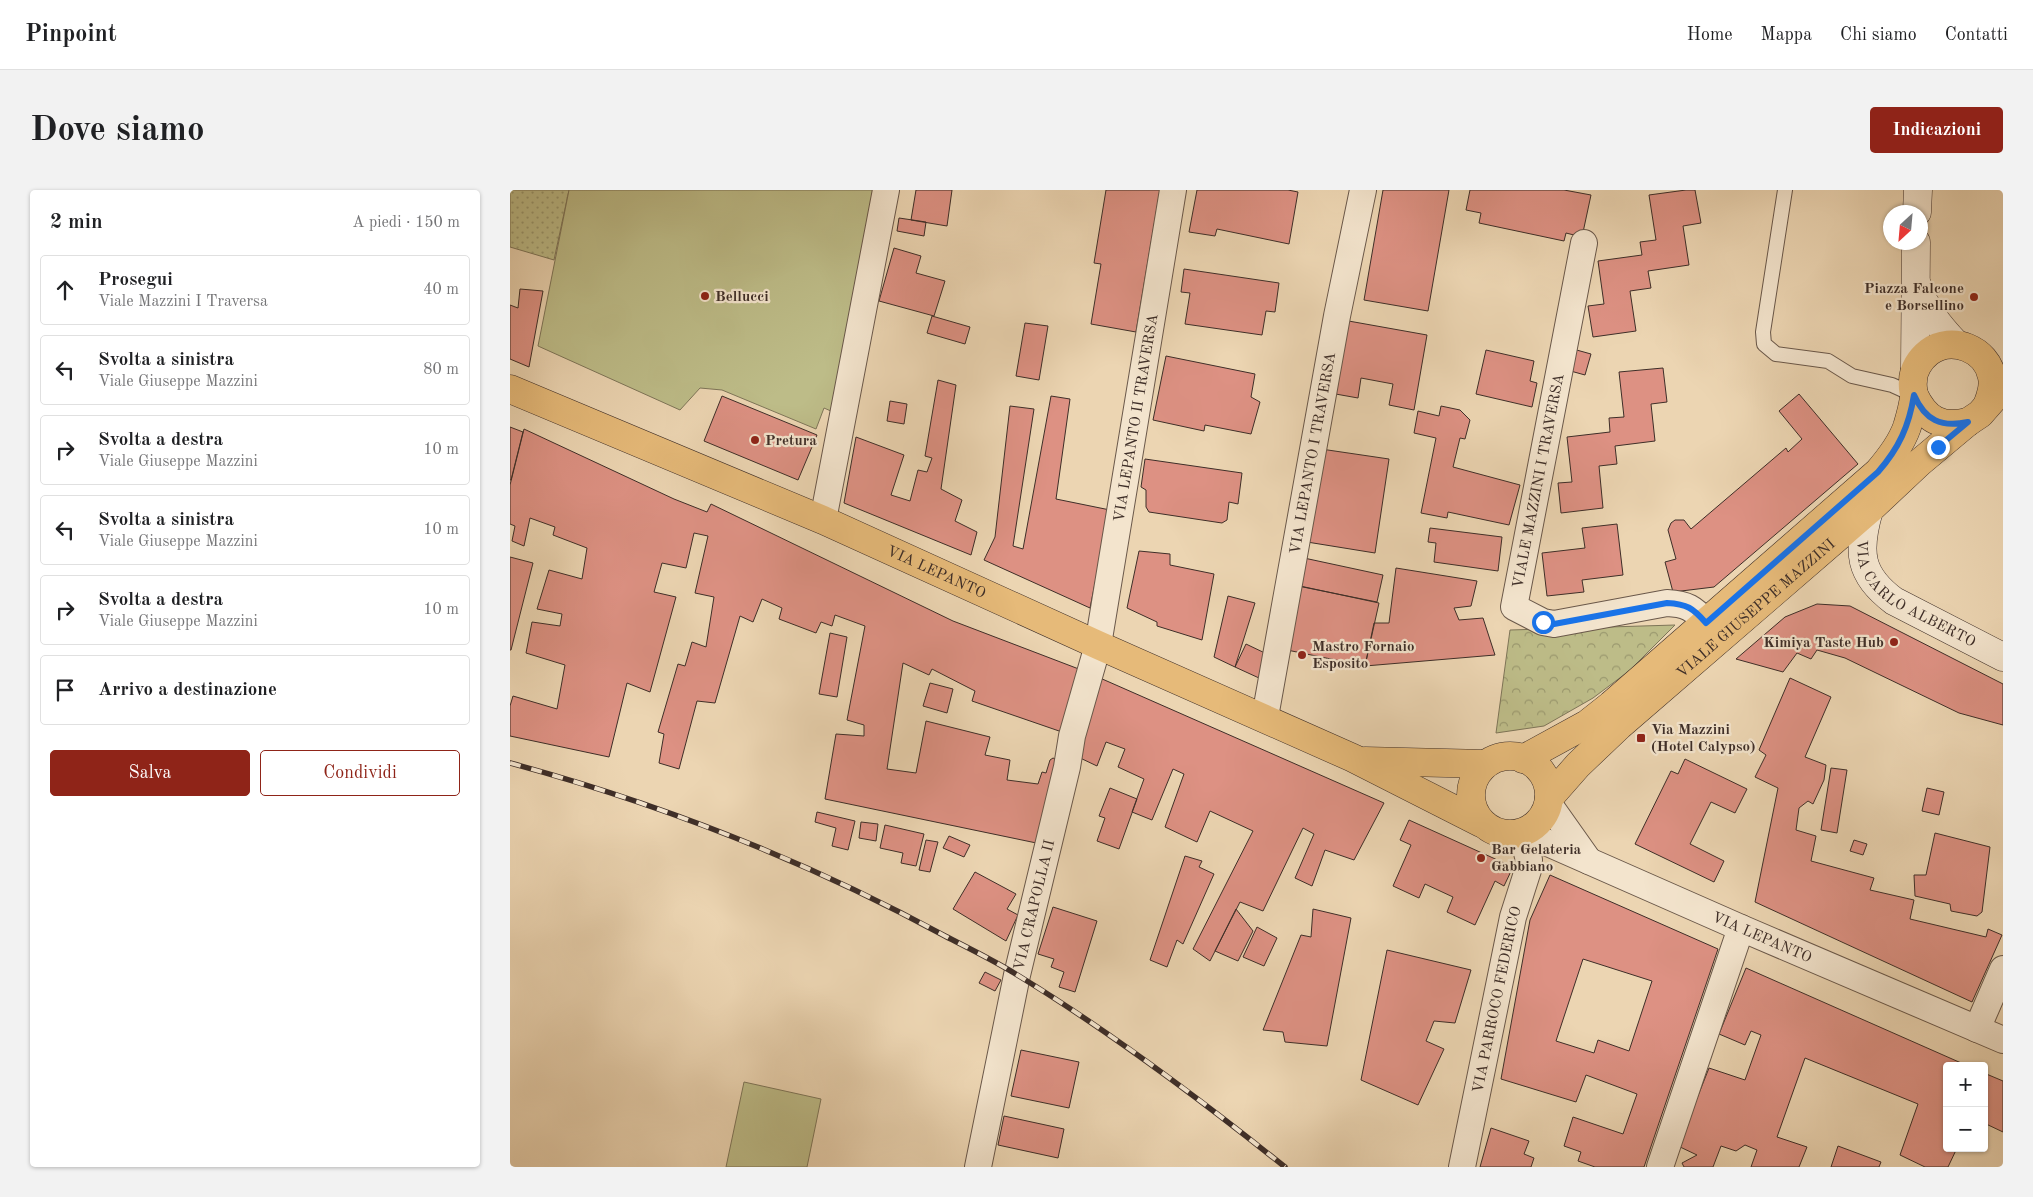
<!DOCTYPE html>
<html lang="it">
<head>
<meta charset="utf-8">
<style>
	:root { --surface:#fff; --page:#f2f2f2; --text:#202124; --muted:#757577; --line:#e0e0e0; --accent:#8f2418 }
	body { margin:0; font-family:"Old Standard TT",serif; background:var(--page); color:var(--text) }
	.controls { position:absolute; right:15px; bottom:15px; display:grid; overflow:hidden; border-radius:5px; box-shadow:0 1px 4px #0004 }
	.controls button { width:45px; height:45px; display:grid; place-items:center; padding:0; border:0; border-bottom:1px solid var(--line); background:var(--surface); color:var(--text); font:25px sans-serif }
	.compass { position:absolute; left:1373px; top:15px; width:45px; height:45px; border-radius:50%; background:var(--surface); box-shadow:0 1px 4px #0004; rotate:206deg }
	.stop { position:absolute; width:15px; height:15px; margin:-11px; border:4px solid #1a73e8; border-radius:50%; background:#fff }
	.stop.end { background:#1a73e8; border-color:#fff; box-shadow:0 1px 5px #0008 }
	.list { margin:0; padding:0; list-style:none }
	h2 { display:flex; justify-content:space-between; align-items:center; height:65px; margin:0; padding:0 20px; font-size:21px }
	h2 small { font-size:16px; font-weight:400; color:var(--muted) }
	.list li { display:grid; grid-template-columns:32px 1fr auto; gap:15px; align-items:center; box-sizing:border-box; height:70px; margin:0 10px 10px; padding:0 10px; border:1px solid var(--line); border-radius:5px }
	.list b { display:block; font-size:19px; white-space:nowrap }
	.list p { margin:0; font-size:16px; white-space:nowrap; color:var(--muted) }
	.list em { font-size:16px; font-style:normal; color:var(--muted) }
	.actions { display:flex; gap:10px; padding:15px 20px }
	.actions a { flex:1; padding:11px 0; border:1px solid var(--accent); border-radius:5px; text-align:center; font-size:18px; color:var(--accent) }
	.actions .main { background:var(--accent); color:#fff }
	.icon { flex:none; width:28px; height:28px; fill:none; stroke:currentColor; stroke-width:2; stroke-linecap:round; stroke-linejoin:round }
	.map { position:relative; flex:none; width:1493px; height:977px; overflow:hidden; border-radius:5px }
	header { display:flex; align-items:center; gap:30px; box-sizing:border-box; height:70px; padding:0 25px; background:var(--surface); border-bottom:1px solid var(--line) }
	header strong { font-size:24px }
	nav { display:flex; gap:28px; margin-inline-start:auto; font-size:18px }
	.intro { display:flex; align-items:center; justify-content:space-between; box-sizing:border-box; height:120px; padding:0 30px }
	h1 { margin:0; font-size:35px }
	.button { padding:12px 22px; border-radius:5px; background:var(--accent); color:#fff; font-size:18px; font-weight:700 }
	main { display:flex; gap:30px; padding:0 30px }
	aside { flex:1; background:var(--surface); border-radius:5px; box-shadow:0 1px 4px #0004 }
	.map>svg:first-child { display:block }
	.grass { fill:url(#grass-dots); stroke:#7e7558 }
	.park { fill:url(#park-crowns); stroke:#7e7558 }
	.pitch { fill:#bdbc88; stroke:#7e7558 }
	.building { fill:#dd9183; stroke:#3e2e28; fill-rule:evenodd }
	.lines { fill:none; stroke-linecap:round; stroke-linejoin:round }
	.lane-casing { stroke:#6a584a; stroke-width:16 }
	.street-casing { stroke:#6a584a; stroke-width:28 }
	.secondary-casing { stroke:#3e2e28; stroke-width:29 }
	.primary-casing { stroke:#3e2e28; stroke-width:29 }
	.lane { stroke:#f3e4cd; stroke-width:14 }
	.street { stroke:#f3e4cd; stroke-width:26 }
	.secondary { stroke:#f3e4cd; stroke-width:28 }
	.primary { stroke:#e6ba79; stroke-width:28 }
	.rail-casing { stroke:#3e2e28; stroke-width:5.5 }
	.rail { stroke:#f3e4cd; stroke-width:4; stroke-dasharray:11; stroke-linecap:butt }
	.route { stroke:#1a73e8; stroke-width:6 }
	.poi-dot { fill:#8f2418; stroke:#f3e4cd; stroke-width:2 }
	.labels { text-anchor:middle; stroke-width:4.5; stroke-linejoin:round; paint-order:stroke }
	.poi-label { font-size:15px; font-weight:bold; fill:#3e2e28; stroke:#f3e4cd; text-anchor:start }
	.street-label { font-size:15px; fill:#3e2e28; stroke:#f3e4cd }
</style>
</head>
<body>
<header>
<strong>Pinpoint</strong>
<nav><a>Home</a><a>Mappa</a><a>Chi siamo</a><a>Contatti</a></nav>
</header>
<div class="intro"><h1>Dove siamo</h1><a class="button">Indicazioni</a></div>
<main>
<aside>
<h2>2 min<small>A piedi · 150 m</small></h2>
<ul class="list">
<li><svg class="icon" aria-label="ahead" viewBox="0 0 24 24"><path d="M12 20V5M6 11l6-6 6 6"/></svg><div><b>Prosegui</b><p>Viale Mazzini I Traversa</p></div><em>40 m</em></li>
<li><svg class="icon" aria-label="left" viewBox="0 0 24 24"><path d="M17 20v-9H6M10 6l-5 5 5 5"/></svg><div><b>Svolta a sinistra</b><p>Viale Giuseppe Mazzini</p></div><em>80 m</em></li>
<li><svg class="icon" aria-label="right" viewBox="0 0 24 24"><path d="M7 20v-9h11M14 6l5 5-5 5"/></svg><div><b>Svolta a destra</b><p>Viale Giuseppe Mazzini</p></div><em>10 m</em></li>
<li><svg class="icon" aria-label="left" viewBox="0 0 24 24"><path d="M17 20v-9H6M10 6l-5 5 5 5"/></svg><div><b>Svolta a sinistra</b><p>Viale Giuseppe Mazzini</p></div><em>10 m</em></li>
<li><svg class="icon" aria-label="right" viewBox="0 0 24 24"><path d="M7 20v-9h11M14 6l5 5-5 5"/></svg><div><b>Svolta a destra</b><p>Viale Giuseppe Mazzini</p></div><em>10 m</em></li>
<li><svg class="icon" aria-label="arrive" viewBox="0 0 24 24"><path d="M6 21V4h12l-3 4 3 4H6"/></svg><div><b>Arrivo a destinazione</b></div></li>
</ul>
<div class="actions"><a class="main">Salva</a><a>Condividi</a></div>
</aside>
<div class="map">
<svg width="1493" height="977" viewBox="0 0 1493 977">
	<defs>
		<pattern id="grass-dots" width="8" height="8" patternUnits="userSpaceOnUse" patternTransform="scale(1.25)"><rect width="8" height="8" fill="#bdbc88"/><path d="M2 2h.1M6 6h.1" fill="none" stroke="#9b996f" stroke-width="1.8" stroke-linecap="round"/></pattern>
		<pattern id="park-crowns" width="20" height="18" patternUnits="userSpaceOnUse" patternTransform="scale(1.25)"><rect width="20" height="18" fill="#bdbc88"/><path d="M2 6a3 3 0 1 1 6 0M12 15a3 3 0 1 1 6 0" fill="none" stroke="#9b996f"/></pattern>
	</defs>
	<rect width="100%" height="100%" fill="#ecd5b2"/>
	<filter id="stains"><feTurbulence type="fractalNoise" baseFrequency=".004" numOctaves="4"/><feColorMatrix values="0 0 0 0 .2 0 0 0 0 .09 0 0 0 0 .02 0 0 0 .5 -.17"/></filter>
	<radialGradient id="worn" r=".72"><stop offset=".6" stop-color="#630" stop-opacity="0"/><stop offset="1" stop-color="#630" stop-opacity=".3"/></radialGradient>
	<!-- grass -->
	<path class="grass" d="M0,0h59l-15,70 -44,-13z"/>
	<!-- park -->
	<path class="park" d="M1165,435l-46,46 -36,27 -49,28 -48,7 14,-103z"/>
	<!-- pitch -->
	<path class="pitch" d="M59,0h306l-35,225 -16,-7 -8,21 -94,-39 -22,-2 -20,22 -142,-64z
		M234,892l77,17 -14,68h-81z"/>
	<!-- building -->
	<path class="building" d="M406,0h36l-5,36 -36,-6z
		M596,0h54l-24,142 -45,-8 10,-60 -7,-1z
		M687,0h91l10,2 -9,52 -72,-15 -2,7 -26,-4z
		M873,0h66l-21,121 -64,-11z
		M960,0h94l27,5 -9,42 -16,-4 -2,8 -85,-18 2,-10 -15,-3z
		M1176,0h9l6,33 -18,3 6,39 -41,6 3,17 -21,3 6,40 -43,6 -5,-31 16,-2 -6,-43 44,-6 -2,-13 16,-2 -7,-45z
		M389,28l27,4 -2,14 -27,-5z
		M384,58l27,8 -5,17 29,8 -11,35 -55,-15z
		M674,79l95,14 -4,29 -9,-1 -4,24 -77,-11 5,-31 -9,-1z
		M10,99l23,2 -14,76 -19,-8v-54l8,3z
		M422,126l38,11 -5,17 -38,-11z
		M833,130l84,15 -13,75 -25,-5 4,-21 -32,-6 -3,20 -28,-5z
		M515,133l23,3 -9,54 -23,-4z
		M1063,159l18,5 -6,21 -18,-5z
		M976,160l48,11 -4,20 7,2 -5,24 -56,-13z
		M656,166l89,18 -4,23 9,5 -9,32 -46,-9 -1,6 -51,-11z
		M1153,178l4,34 -16,2 4,37 -40,5 2,18 -18,2 4,42 -42,5 -3,-30 14,-1 -5,-45 43,-5 -1,-14 15,-1 -5,-45z
		M428,190l18,5 -15,104 21,11 -7,21 22,11 -6,23 -127,-52 12,-66 48,18 -13,40 19,6 8,-31 9,2 5,-14 -7,-2z
		M1289,204l59,70 -144,123 -41,5 -8,-30 11,-3 -8,-29 3,-7 4,-3h9l7,9 95,-81 2,4 14,-13 -23,-28z
		M212,206l95,39 -19,45 -94,-39z
		M541,206l19,3 -14,100 54,11 -20,98 -106,-48 11,-23 15,-131 24,3 -21,137 10,3z
		M380,211l17,3 -3,20 -17,-3z
		M931,216l19,4 10,10 -5,19 -5,-1 -7,29 67,18 -11,40 -61,-13 -1,6 -26,-5 15,-75 -22,-5 4,-22 21,5z
		M0,237l13,5 -12,48h-1z
		M14,239l150,70 33,13 4,-8 242,117 131,50 -22,61 -90,-31 3,-10 -43,-22 -3,6 -26,-12 -16,106 29,4 10,-52 64,16 -5,18 25,5 -3,20 31,4 4,-12 4,1 4,-13 3,-2 5,2 -12,85 -221,-46 11,-65 28,2v-11l-17,-5 18,-94 -30,-11 -3,11 -11,-4 -5,11 -37,-14 3,-11 -20,-9 -9,23 -13,-6 -25,87 -18,-2 -18,68 -20,-6 5,-29 -6,-2 20,-68 7,2 7,-24 14,5 8,-50 -19,-4 13,-57 -14,-3 -8,35 -24,-5 -8,29 22,5 -26,95 -23,-9 -18,74 -99,-21v-30l3,-10 44,13 8,-44 -39,-12 6,-31 28,4 2,-12 -25,-5 12,-39 33,9 5,-31 -34,-13 2,-8 -25,-9 -6,28 -12,-5 3,-15 -5,-2v-39z
		M811,259l68,10 -14,94 -68,-11z
		M635,269l97,14 -4,31 -9,-2 -2,18 -5,3 -73,-11 -3,-5v-17l-5,-3z
		M1107,334l6,51 -41,5 2,12 -37,4 -5,-43 43,-5 -3,-20z
		M920,338l72,9 -4,34 -64,-9 2,-19 -8,-1z
		M629,361l31,3v11l44,9 -12,66 -45,-14v-4l-30,-14z
		M0,367l23,6 -22,87h-1z
		M794,368l79,17 -6,27 -79,-16z
		M886,378l81,13 -6,25 -17,2 5,12 24,-2 12,37 -130,11 9,-43h15z
		M790,396l79,17 -14,63 -78,-16z
		M718,406l27,7 -20,64 -21,-10z
		M1307,414l33,2 153,78v41l-44,-12 -114,-55 -28,-8 -6,9 -14,-6 -14,19 -47,-13 49,-42z
		M320,443l17,4 -10,60 -18,-3z
		M736,454l23,11 -10,23 -24,-11z
		M590,488l284,125 -30,57 -29,-10 -13,36 -17,-8 19,-44 -11,-6 -40,83 -23,-9 -30,59 -17,-12 60,-118 -43,-20 -13,31 -32,-15 19,-53 -11,-5 -21,51 -20,-8 12,-33 -26,-12 7,-18 -19,-7 -9,24 -21,-10z
		M1280,488l41,19 -26,60 21,8 -2,15 -11,24 -5,-3 -9,7 -3,22 20,6 -5,25 63,17 -4,12 44,10 -4,19 76,18 2,-8 14,6 -30,67 -217,-100 23,-114 -23,-11 11,-22 -7,-5z
		M420,493l23,6 -6,24 -24,-7z
		M1175,569l62,30 -12,24 -24,-11 -21,42 34,17 -10,21 -79,-38 36,-73 7,3z
		M1321,578l16,2 -10,63 -16,-3z
		M600,598l27,11 -18,50 -22,-8 8,-23 -6,-2z
		M1417,598l17,4 -5,23 -17,-4z
		M307,622l38,9 -7,29 -16,-4 4,-18 -21,-6z
		M899,630l104,47 -9,19 -9,-5 -20,44 -28,-13 6,-15 -28,-13 -6,14 -26,-12 18,-41 -11,-5z
		M351,632l17,2 -2,17 -17,-3z
		M375,635l39,9 -8,32 -15,-3 2,-10 -23,-5z
		M1425,643l55,14 -8,65 -5,4 -26,-5 -1,-7 -35,-8 -1,-21h12z
		M439,646l21,9 -6,12 -21,-9z
		M416,650l12,2 -8,30 -11,-2z
		M1344,650l13,4 -4,11 -13,-4z
		M675,666l17,5 -3,6 15,7 -31,70 -6,-4 -10,27 -17,-7z
		M465,682l41,22 -9,15 11,6 -12,26 -53,-32z
		M1040,685l168,74 -74,218h-49l-17,-6 3,-9 -17,-6 9,-29 50,17 14,-40 -51,-19 -10,27 -75,-23 29,-159zM1073,769l69,22 -23,70 -31,-11 -4,13 -38,-12z
		M543,717l44,14 -22,71 -16,-5 5,-15 -13,-5 3,-8 -16,-5z
		M726,719l17,22 -15,30 -23,-10z
		M803,719l38,9 -24,128 -42,-4 -2,-10 -20,-2 38,-95 10,2z
		M747,737l20,11 -13,28 -21,-9z
		M877,760l84,20 -16,53 -21,-2 -8,20 18,8 -26,56 -57,-25z
		M1236,778l222,98h-21v82h10l-9,19h-23l-25,-12 18,-51 -113,-46 -28,79 30,10 -8,20h-48l6,-17 -12,-5 -9,6 -15,-5 -8,21h-29l-2,-4 15,-8 -19,-9 31,-78 36,12 16,-45 -10,-4 -6,14 -26,-11z
		M475,782l16,8 -6,11 -16,-8z
		M511,860l58,12 -10,46 -58,-12z
		M1474,883l19,8v51l-19,-9z
		M494,926l60,13 -6,29 -60,-13z
		M981,938l38,13 -5,13 10,4 -3,9h-51z
		M1328,956l43,16 -2,5h-48z"/>
	<g class="lines">
		<defs>
			<path id="lane" d="M1275,0l-22,142 1,12 12,10 52,7 24,15 40,9 22,10"/>
			<g id="street">
				<path d="M1074,53l-70,364 29,15 11,2 113,-21c20,1 26,5 40,20"/>
				<path d="M313,330l63,-330"/>
				<path id="s1" d="M755,527l72,-401 26,-126"/>
				<path d="M1038,613l41,58"/>
				<path id="s2" d="M1013,642l218,96 262,112"/>
				<path d="M1467,839l26,-60"/>
				<path id="s3" d="M468,977l39,-192 50,-208 5,-31 26,-91 75,-455"/>
				<path id="s4" d="M952,977l51,-250 15,-47 1,-10 -3,-11 -8,-15"/>
				<path d="M1150,977l81,-239"/>
			</g>
			<g id="secondary">
				<path d="M1407,22l1,-22"/>
				<path d="M1407,95c8,24 22,41 39,59"/>
				<path d="M1405,179l1,-127"/>
				<path id="s5" d="M1359,320c-12,42 -10,65 25,91l109,56"/>
			</g>
			<g id="primary">
				<path id="s6" d="M0,199l313,131 275,125 255,113 128,65"/>
				<path d="M1404,205c12,25 27,33 54,27"/>
				<circle cx="1000" cy="605" r="39"/>
				<path d="M1013,569l64,-35 24,-19 267,-233c12,-14 23,-28 29,-45 3,-10 6,-20 7,-30 0,-5 -2,-10 -1,-16 0,-11 7,-22 16,-29 23,-17 58,-3 63,25 2,9 -1,18 -4,26"/>
				<path d="M855,571l121,3"/>
				<path id="s7" d="M1039,608l29,-33 41,-39 250,-216 50,-47 49,-41 12,-8 20,-23"/>
			</g>
		</defs>
		<!-- lane casing -->
		<use href="#lane" class="lane-casing"/>
		<!-- street casing -->
		<use href="#street" class="street-casing"/>
		<!-- secondary casing -->
		<use href="#secondary" class="secondary-casing"/>
		<!-- primary casing -->
		<use href="#primary" class="primary-casing"/>
		<!-- lane -->
		<use href="#lane" class="lane"/>
		<!-- street -->
		<use href="#street" class="street"/>
		<!-- secondary -->
		<use href="#secondary" class="secondary"/>
		<!-- primary -->
		<use href="#primary" class="primary"/>
		<defs>
			<path id="rail" d="M0,573c151,41 297,98 435,173 25,13 50,25 74,40 93,57 181,123 266,191"/>
		</defs>
		<!-- rail casing -->
		<use href="#rail" class="rail-casing"/>
		<!-- rail -->
		<use href="#rail" class="rail"/>
	</g>
	<g class="lines">
		<!-- route -->
		<path class="route" d="M1033,432l11,2 113,-21c20,1 26,5 39,20l172,-151c21,-24 31,-46 36,-77 11,25 27,33 54,27l-30,25"/>
	</g>
	<!-- markers -->
	<g class="poi-dot">
		<circle cx="195" cy="106" r="5"/>
		<circle cx="1464" cy="107" r="5"/>
		<circle cx="245" cy="250" r="5"/>
		<circle cx="1384" cy="452" r="5"/>
		<circle cx="792" cy="465" r="5"/>
		<rect x="1126" y="543" width="10" height="10" rx="2.5"/>
		<circle cx="971" cy="668" r="5"/>
	</g>
	<g class="labels">
		<!-- poi labels -->
		<g class="poi-label">
			<text x="1454" y="103" text-anchor="end">Piazza Falcone<tspan x="1454" dy="17">e Borsellino</tspan></text>
			<text x="205" y="111">Bellucci</text>
			<text x="255" y="255">Pretura</text>
			<text x="1374" y="457" text-anchor="end">Kimiya Taste Hub</text>
			<text x="802" y="461">Mastro Fornaio<tspan x="802" dy="17">Esposito</tspan></text>
			<text x="1141" y="544">Via Mazzini<tspan x="1141" dy="17">(Hotel Calypso)</tspan></text>
			<text x="981" y="664">Bar Gelateria<tspan x="981" dy="17">Gabbiano</tspan></text>
		</g>
		<!-- street labels -->
		<g class="street-label">
			<text dy="5" stroke="none"><textPath href="#s3" startOffset="766">VIA LEPANTO II TRAVERSA</textPath></text>
			<text dy="5" stroke="none"><textPath href="#s1" startOffset="268">VIA LEPANTO I TRAVERSA</textPath></text>
			<text transform="translate(1028 291) rotate(-79)" y="5">VIALE MAZZINI I TRAVERSA</text>
			<text dy="5" stroke="none"><textPath href="#s6" startOffset="464">VIA LEPANTO</textPath></text>
			<text dy="5" stroke="none"><textPath href="#s5" startOffset="112">VIA CARLO ALBERTO</textPath></text>
			<text dy="5" stroke="none"><textPath href="#s7" startOffset="281">VIALE GIUSEPPE MAZZINI</textPath></text>
			<text dy="5" stroke="none"><textPath href="#s3" startOffset="268">VIA CRAPOLLA II</textPath></text>
			<text dy="5" stroke="none"><textPath href="#s2" startOffset="261">VIA LEPANTO</textPath></text>
			<text dy="5" stroke="none"><textPath href="#s4" startOffset="171">VIA PARROCO FEDERICO</textPath></text>
		</g>
	</g>
	<rect width="100%" height="100%" filter="url(#stains)"/>
	<rect width="100%" height="100%" fill="url(#worn)"/>
</svg>
<div class="controls">
<button>+</button>
<button>−</button>
</div>
<svg class="compass" viewBox="-18 -18 36 36"><path d="M0-13l5 13h-10z" fill="#e53935"/><path d="M0 13l5-13h-10z" fill="#757577"/></svg>
<div class="stop" style="left:1033px;top:432px"></div>
<div class="stop end" style="left:1428px;top:257px"></div>
</div>
</main>
</body>
</html>
